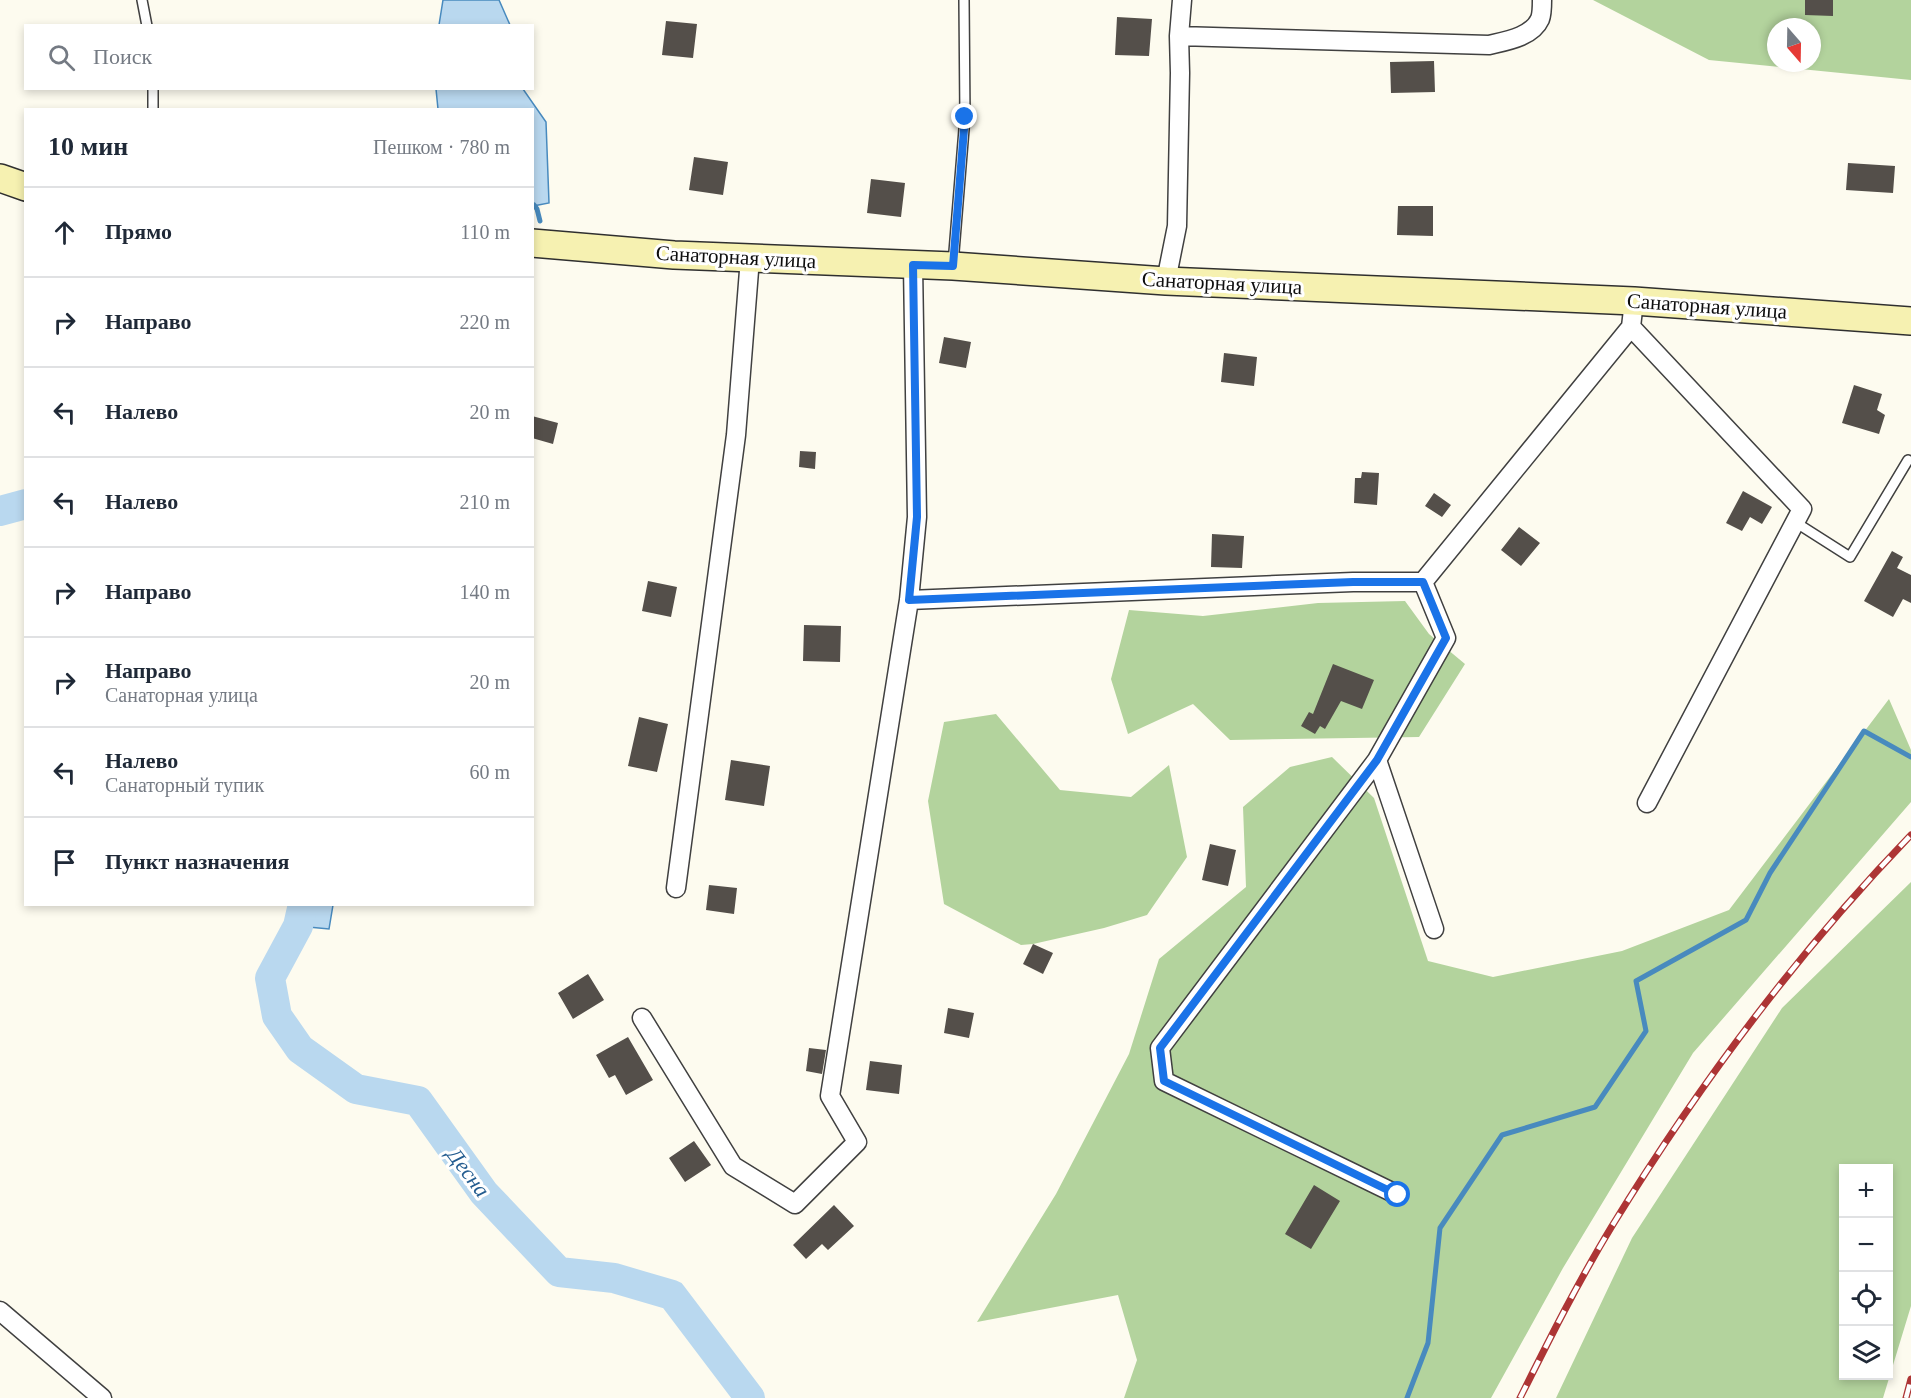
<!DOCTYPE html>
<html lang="ru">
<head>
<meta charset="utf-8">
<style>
	:root { --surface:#fff; --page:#f6f6f7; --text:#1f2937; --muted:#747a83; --line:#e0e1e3 }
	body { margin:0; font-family:"Times New Roman",serif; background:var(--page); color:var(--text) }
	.controls { position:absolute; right:18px; bottom:18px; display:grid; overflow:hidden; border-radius:0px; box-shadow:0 3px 9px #0003 }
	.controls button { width:54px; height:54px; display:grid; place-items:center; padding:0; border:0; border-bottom:2px solid var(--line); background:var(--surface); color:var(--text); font:30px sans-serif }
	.compass { position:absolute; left:1767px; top:18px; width:54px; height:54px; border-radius:50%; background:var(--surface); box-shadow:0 3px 9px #0003; rotate:160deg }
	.stop { position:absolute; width:18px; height:18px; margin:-14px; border:4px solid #1a73e8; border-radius:50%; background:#fff }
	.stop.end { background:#1a73e8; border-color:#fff; box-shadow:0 2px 6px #0008 }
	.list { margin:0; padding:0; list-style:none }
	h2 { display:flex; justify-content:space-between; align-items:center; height:78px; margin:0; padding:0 24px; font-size:26px }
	h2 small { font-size:20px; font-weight:400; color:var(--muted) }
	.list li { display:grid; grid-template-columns:39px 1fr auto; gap:18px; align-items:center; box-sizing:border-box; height:90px; padding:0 24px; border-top:2px solid var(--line) }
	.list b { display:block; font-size:22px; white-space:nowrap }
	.list p { margin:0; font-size:20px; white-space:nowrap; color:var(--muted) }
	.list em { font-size:20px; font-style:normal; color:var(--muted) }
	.icon { flex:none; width:33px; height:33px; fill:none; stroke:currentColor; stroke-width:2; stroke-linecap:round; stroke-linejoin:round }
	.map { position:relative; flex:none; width:1911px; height:1398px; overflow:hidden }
	.search { position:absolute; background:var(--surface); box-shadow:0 3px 9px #0003; left:24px; top:24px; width:510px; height:66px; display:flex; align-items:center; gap:15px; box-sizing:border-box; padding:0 21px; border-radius:0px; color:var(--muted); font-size:22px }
	.panel { position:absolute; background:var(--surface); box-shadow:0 3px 9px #0003; left:24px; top:108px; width:510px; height:798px; border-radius:0px }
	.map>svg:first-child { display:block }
	.forest { fill:#b3d39d; fill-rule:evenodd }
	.water { fill:#b9d8ef; stroke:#488abe; stroke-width:1.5 }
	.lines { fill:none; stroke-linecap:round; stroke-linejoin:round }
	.stream { stroke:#488abe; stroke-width:5 }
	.river { stroke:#b9d8ef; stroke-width:30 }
	.building { fill:#544f4a }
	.lane-casing { stroke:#404040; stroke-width:12 }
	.street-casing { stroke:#404040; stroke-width:21 }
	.secondary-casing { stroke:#2f2f2f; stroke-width:30 }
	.lane { stroke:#fff; stroke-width:9 }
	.street { stroke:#fff; stroke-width:18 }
	.secondary { stroke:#f6f1b1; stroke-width:27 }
	.rail-casing { stroke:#ad3535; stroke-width:7 }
	.rail { stroke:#fff; stroke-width:4.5; stroke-dasharray:14; stroke-linecap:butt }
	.route { stroke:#1a73e8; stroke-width:8 }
	.labels { text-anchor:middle; stroke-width:6; stroke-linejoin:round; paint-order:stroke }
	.street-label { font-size:21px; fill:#0d0d0d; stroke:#fff }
	.water-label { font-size:22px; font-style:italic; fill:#245d90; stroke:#fff }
</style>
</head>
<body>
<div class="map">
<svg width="1911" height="1398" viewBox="0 0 1911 1398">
	<rect width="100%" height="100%" fill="#fdfbef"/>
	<!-- forest -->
	<path class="forest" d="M1593,0h318v80l-202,-20zM1776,27h36v36h-36z
		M1405,601l24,33 36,30 -46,73 -189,3 -37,-36 -65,30 -17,-55 18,-69 74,6 115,-13z
		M1889,699l22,51v52l-218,251 -130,215 -72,130h-367l13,-38 -19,-65 -141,27 79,-128 73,-140 30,-95 87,-72 -3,-80 47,-40 42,-10 42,41 54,163 65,16 129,-26 107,-41z
		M996,714l64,76 71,7 38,-32 18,92 -40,58 -43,13 -71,16 -12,1 -77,-41 -16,-103 16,-79z
		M1911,882v424l-28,92h-327l76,-160 150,-230zM1888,1168v208h-44v-208z"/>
	<!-- water -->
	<path class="water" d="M443,0h56l11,25h-71z
		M436,89h87l23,33 3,81 -16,3 -1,-96 -94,-1z
		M303,905h30l-4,24 -31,-3z"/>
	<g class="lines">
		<!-- stream -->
		<path class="stream" d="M534,205l3,4 3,12
			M1407,1398l21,-55 12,-115 62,-93 93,-28 51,-76 -10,-50 110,-61 24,-47 94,-142 47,26"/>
		<!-- river -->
		<path class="river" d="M0,511l26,-7
			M303,904l-5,22 -28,52 7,38 23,33 56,40 62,12 66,92 75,79 55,6 58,17 78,103"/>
	</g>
	<!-- building -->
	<path class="building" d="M1805,0h28v16l-28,-1z
		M1117,17l35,2 -3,37 -34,-1z
		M666,21l31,3 -4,34 -31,-3z
		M1434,61l1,31 -44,1 -1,-31z
		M694,157l34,5 -5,33 -34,-5z
		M1848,163l47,3 -2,27 -47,-3z
		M871,179l34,4 -4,34 -34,-4z
		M1398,206h35v30l-36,-1z
		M944,337l27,5 -5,26 -27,-5z
		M1224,353l33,4 -3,29 -33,-4z
		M1854,385l28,9 -5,16 8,5 -6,19 -37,-11z
		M532,416l26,7 -5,21 -21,-6z
		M800,451l16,1 -1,17 -16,-2z
		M1362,472l17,1 -2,32 -23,-2 1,-25h6z
		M1743,491l29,16 -10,17 -12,-7 -8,14 -16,-8z
		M1434,493l17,12 -9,12 -17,-11z
		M1519,527l21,16 -19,23 -20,-16z
		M1212,534l32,2 -2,32 -31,-1z
		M1892,551l11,6 -6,11 14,7v28l-8,-4 -10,18 -29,-16z
		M648,581l29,6 -6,30 -29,-6z
		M804,625l37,1 -1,36 -37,-1z
		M1333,664l41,16 -12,29 -21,-8 -16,28 -5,-3 -5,8 -14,-8 8,-14 4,2z
		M639,717l29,7 -11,48 -29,-6z
		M731,760l39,6 -6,40 -39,-6z
		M1210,844l26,6 -8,36 -26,-6z
		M709,885l28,3 -3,26 -28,-4z
		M1033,944l20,9 -10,21 -20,-10z
		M588,974l16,26 -31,19 -15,-26z
		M948,1008l26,5 -5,25 -25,-5z
		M628,1037l25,43 -27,15 -11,-20 -6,3 -13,-23z
		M809,1048l17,2 -4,24 -16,-3z
		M870,1061l32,4 -3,29 -33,-4z
		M694,1141l17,24 -26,17 -16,-24z
		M1314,1185l26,16 -29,48 -26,-15z
		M834,1205l20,21 -26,24 -6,-6 -16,15 -13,-14z"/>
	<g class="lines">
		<defs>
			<path id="lane" d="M142,0l5,26
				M153,88v22
				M953,264l12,-147 -1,-117
				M1795,522l55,35 58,-97"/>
			<path id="street" d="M1179,36l310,9c17,-4 43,-8 51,-26 2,-5 2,-13 2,-19
				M1166,281l11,-55 3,-153 -1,-37 3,-36
				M1631,327l171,182 -155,294
				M1423,582l23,56 -69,122 57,169
				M909,600l444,-18h70l208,-255 3,-26
				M1377,760l-217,288 4,33 234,114
				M676,888l60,-453 14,-177
				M642,1018l91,148 62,38 62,-62 -27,-46 79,-496 8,-83 -4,-252
				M0,1311l102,87"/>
			<path id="secondary" d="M0,178l26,9
				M532,243l142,12 279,11 213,15 468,20 277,20"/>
		</defs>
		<!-- lane casing -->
		<use href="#lane" class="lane-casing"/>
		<!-- street casing -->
		<use href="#street" class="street-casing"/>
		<!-- secondary casing -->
		<use href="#secondary" class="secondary-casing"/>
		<!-- lane -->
		<use href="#lane" class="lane"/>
		<!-- street -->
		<use href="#street" class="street"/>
		<!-- secondary -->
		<use href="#secondary" class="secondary"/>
		<defs>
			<path id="rail" d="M1520,1398c29,-58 58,-116 92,-172 86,-140 185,-273 299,-391
				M1906,1398l5,-19"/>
		</defs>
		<!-- rail casing -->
		<use href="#rail" class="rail-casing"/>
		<!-- rail -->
		<use href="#rail" class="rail"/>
	</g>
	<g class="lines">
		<!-- route -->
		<path class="route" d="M965,117l-12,149 -40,-1 4,252 -8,83 444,-18h70l23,56 -69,122 -217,288 4,33 234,114"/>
	</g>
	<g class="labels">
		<!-- street labels -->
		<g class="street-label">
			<text transform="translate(736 257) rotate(3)" y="7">Санаторная улица</text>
			<text transform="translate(1222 283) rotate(3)" y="7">Санаторная улица</text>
			<text transform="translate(1707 306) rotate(4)" y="7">Санаторная улица</text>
		</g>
		<!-- water labels -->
		<g class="water-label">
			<text transform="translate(469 1172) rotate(53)" y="8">Десна</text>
		</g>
	</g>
</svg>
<div class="controls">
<button>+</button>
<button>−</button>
<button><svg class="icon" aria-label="locate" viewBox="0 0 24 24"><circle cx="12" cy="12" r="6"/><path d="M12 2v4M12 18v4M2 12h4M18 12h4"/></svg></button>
<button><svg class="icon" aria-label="layers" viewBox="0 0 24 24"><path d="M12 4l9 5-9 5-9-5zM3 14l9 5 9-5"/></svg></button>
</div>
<svg class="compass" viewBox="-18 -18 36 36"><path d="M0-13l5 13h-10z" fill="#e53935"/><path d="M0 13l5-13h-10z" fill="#747a83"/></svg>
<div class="stop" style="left:1398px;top:1195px"></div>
<div class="stop end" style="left:965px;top:117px"></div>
<div class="search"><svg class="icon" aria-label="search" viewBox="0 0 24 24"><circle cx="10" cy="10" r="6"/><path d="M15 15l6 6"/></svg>Поиск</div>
<section class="panel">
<h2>10 мин<small>Пешком · 780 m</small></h2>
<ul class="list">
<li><svg class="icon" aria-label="ahead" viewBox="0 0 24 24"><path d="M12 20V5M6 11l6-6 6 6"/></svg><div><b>Прямо</b></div><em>110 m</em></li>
<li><svg class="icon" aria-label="right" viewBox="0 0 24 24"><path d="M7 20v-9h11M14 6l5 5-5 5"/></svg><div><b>Направо</b></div><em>220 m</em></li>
<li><svg class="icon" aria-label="left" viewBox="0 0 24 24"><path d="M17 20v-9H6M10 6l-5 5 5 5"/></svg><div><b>Налево</b></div><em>20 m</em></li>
<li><svg class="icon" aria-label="left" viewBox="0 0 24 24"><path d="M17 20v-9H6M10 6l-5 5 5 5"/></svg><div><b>Налево</b></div><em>210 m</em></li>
<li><svg class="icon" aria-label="right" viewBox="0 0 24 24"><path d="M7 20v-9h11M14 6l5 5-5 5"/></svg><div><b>Направо</b></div><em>140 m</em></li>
<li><svg class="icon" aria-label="right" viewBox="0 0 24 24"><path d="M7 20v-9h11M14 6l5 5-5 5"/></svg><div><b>Направо</b><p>Санаторная улица</p></div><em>20 m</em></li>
<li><svg class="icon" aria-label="left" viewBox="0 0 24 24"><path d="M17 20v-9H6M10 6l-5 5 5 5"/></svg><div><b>Налево</b><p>Санаторный тупик</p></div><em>60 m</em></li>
<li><svg class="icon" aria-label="arrive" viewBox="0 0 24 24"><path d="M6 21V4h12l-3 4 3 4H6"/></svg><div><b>Пункт назначения</b></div></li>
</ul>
</section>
</div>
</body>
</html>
